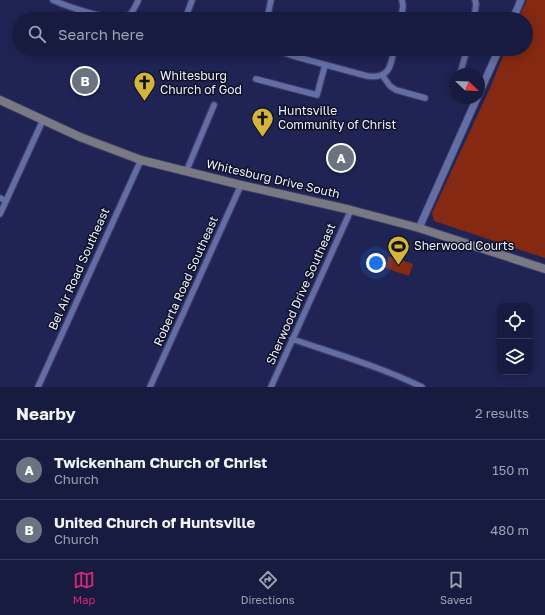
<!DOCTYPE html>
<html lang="en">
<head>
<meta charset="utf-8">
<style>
	:root { --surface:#171b40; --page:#202447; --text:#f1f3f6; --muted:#9ea1b1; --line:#363959; --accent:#db2777 }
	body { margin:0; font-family:"Golos Text",sans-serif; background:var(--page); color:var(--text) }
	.controls { position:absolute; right:12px; bottom:12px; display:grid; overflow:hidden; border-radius:8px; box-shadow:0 2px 10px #0003 }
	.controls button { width:36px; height:36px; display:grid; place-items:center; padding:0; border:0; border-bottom:1px solid var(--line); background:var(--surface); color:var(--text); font:20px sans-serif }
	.compass { position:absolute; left:449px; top:68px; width:36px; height:36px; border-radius:50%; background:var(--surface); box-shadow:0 2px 10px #0003; rotate:113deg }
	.you { position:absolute; left:376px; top:263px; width:14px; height:14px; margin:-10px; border:3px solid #fff; border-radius:50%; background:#1a73e8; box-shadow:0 0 0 6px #1a73e833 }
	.badge { display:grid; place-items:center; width:26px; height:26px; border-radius:50%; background:var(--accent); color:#fff; font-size:13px; font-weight:700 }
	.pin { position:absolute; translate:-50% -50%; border:2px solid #fff; box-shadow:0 1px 4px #0006 }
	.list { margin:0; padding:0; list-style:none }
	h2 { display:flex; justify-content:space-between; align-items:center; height:52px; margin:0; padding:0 16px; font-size:17px }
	h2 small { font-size:13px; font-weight:400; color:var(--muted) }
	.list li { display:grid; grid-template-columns:26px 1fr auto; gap:12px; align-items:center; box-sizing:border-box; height:60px; padding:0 16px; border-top:1px solid var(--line) }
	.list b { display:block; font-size:15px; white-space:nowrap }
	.list p { margin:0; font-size:13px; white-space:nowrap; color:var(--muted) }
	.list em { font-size:13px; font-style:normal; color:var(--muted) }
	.icon { flex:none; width:22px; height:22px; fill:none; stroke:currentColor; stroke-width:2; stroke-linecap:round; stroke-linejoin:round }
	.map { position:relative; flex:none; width:545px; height:387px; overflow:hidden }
	.search { position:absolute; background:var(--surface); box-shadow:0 2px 10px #0003; left:12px; right:12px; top:12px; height:44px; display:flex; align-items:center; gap:10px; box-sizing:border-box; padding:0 14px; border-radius:22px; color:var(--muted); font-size:15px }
	.sheet { height:172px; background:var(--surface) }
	nav { display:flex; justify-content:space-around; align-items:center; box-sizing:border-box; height:56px; border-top:1px solid var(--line); background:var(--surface); font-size:11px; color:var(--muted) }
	nav a { display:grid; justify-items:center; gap:2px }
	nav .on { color:var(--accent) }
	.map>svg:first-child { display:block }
	.grass { fill:#862912 }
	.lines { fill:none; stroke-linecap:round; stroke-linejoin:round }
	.minor-casing { stroke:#3d3d65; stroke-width:8 }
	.tertiary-casing { stroke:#3d3d65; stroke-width:9 }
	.secondary-casing { stroke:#3d3d65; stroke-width:10 }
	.minor { stroke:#636ea6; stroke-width:5.5 }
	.tertiary { stroke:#636ea6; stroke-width:7 }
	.secondary { stroke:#797983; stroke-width:8 }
	.labels { text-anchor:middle; stroke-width:3; stroke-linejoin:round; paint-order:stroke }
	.poi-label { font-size:12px; fill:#eef2ff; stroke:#0e1126; text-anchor:start }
	.street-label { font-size:12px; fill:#eef2ff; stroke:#0e1126 }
</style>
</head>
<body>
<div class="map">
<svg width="545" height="387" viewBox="0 0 545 387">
	<rect width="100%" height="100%" fill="#1f2455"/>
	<!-- grass -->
	<path class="grass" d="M527,0h18v258l-111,-37 -2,-8 58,-125 16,-39h20v-30h-8z
		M389,256l24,8 -4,12 -24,-8z"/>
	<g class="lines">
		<defs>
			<path id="minor" d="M53,0c13,6 63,24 75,16 5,-3 7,-10 10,-15
				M402,17l8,2
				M188,19l-1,-5 5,-14
				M267,19l4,-19
				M401,19l2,-13 -1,-6
				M474,19l2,-15 -1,-4
				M274,49l19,7 74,20c22,3 24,-9 27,-27
				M490,49l7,3
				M460,74l7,-25
				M382,75l8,11 6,4 29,8
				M256,79l61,16 8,-30
				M455,85l-2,5 2,3
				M186,172l28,-67
				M0,198l6,3
				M0,214l43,-94
				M292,339c44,15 89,28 130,48
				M38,387l103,-227
				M150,387l91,-202
				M271,387l80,-177"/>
			<path id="tertiary" d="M513,19l8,-19
				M479,94l20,-45
				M419,228l58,-130"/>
			<path id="secondary" d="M0,100l80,37 61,23 100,25 110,25 68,18 126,41"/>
		</defs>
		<!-- minor casing -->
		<use href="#minor" class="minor-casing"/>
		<!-- tertiary casing -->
		<use href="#tertiary" class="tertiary-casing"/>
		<!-- secondary casing -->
		<use href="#secondary" class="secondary-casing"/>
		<!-- minor -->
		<use href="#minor" class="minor"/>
		<!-- tertiary -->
		<use href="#tertiary" class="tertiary"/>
		<!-- secondary -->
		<use href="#secondary" class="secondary"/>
	</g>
	<!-- icons -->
	<defs>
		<symbol id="church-pin" viewBox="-11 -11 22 30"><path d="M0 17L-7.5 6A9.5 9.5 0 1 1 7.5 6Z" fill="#d5b535" stroke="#0e1126"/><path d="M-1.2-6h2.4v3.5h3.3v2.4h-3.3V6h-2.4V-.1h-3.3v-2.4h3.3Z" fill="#111"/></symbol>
		<symbol id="stadium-pin" viewBox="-11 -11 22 30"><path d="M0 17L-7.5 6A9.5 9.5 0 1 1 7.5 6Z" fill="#d5b535" stroke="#0e1126"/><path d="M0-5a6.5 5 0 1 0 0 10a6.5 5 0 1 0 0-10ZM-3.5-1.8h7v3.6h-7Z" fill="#111"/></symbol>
	</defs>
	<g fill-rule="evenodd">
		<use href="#church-pin" x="132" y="70" width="25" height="34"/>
		<use href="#church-pin" x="250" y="106" width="25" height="34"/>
		<use href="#stadium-pin" x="386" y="234" width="25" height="34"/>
	</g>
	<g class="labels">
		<!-- poi labels -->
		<g class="poi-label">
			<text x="160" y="80">Whitesburg<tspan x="160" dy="14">Church of God</tspan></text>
			<text x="278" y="115">Huntsville<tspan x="278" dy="14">Community of Christ</tspan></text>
			<text x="414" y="250">Sherwood Courts</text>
		</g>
		<!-- street labels -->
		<g class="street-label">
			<text transform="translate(273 179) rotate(13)" y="4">Whitesburg Drive South</text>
			<text transform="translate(79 269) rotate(-66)" y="4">Bel Air Road Southeast</text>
			<text transform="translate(186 281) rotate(-66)" y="4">Roberta Road Southeast</text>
			<text transform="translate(301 294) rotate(-66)" y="4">Sherwood Drive Southeast</text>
		</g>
	</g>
</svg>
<div class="controls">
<button><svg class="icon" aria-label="locate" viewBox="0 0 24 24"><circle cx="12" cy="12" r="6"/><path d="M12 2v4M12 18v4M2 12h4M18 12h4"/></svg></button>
<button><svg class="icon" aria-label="layers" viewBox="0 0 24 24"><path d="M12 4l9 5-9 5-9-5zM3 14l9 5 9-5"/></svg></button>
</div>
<svg class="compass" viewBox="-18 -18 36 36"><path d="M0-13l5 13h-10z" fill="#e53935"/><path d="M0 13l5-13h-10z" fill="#9ea1b1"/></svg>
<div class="you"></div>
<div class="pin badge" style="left:341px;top:158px;background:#6b7280">A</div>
<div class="pin badge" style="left:85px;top:81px;background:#6b7280">B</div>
<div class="search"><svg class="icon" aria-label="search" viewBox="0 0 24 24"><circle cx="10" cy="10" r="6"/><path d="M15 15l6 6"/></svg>Search here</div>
</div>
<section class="sheet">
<h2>Nearby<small>2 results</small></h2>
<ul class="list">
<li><span class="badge" style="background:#6b7280">A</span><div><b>Twickenham Church of Christ</b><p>Church</p></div><em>150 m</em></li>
<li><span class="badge" style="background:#6b7280">B</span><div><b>United Church of Huntsville</b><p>Church</p></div><em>480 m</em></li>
</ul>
</section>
<nav>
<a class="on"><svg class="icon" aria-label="map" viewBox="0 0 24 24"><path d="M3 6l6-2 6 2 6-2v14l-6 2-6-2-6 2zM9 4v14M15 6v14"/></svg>Map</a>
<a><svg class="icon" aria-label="directions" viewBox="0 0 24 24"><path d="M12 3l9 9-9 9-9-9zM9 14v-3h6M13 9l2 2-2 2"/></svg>Directions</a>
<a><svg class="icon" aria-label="saved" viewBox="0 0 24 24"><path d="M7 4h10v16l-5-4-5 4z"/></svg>Saved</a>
</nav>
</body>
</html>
